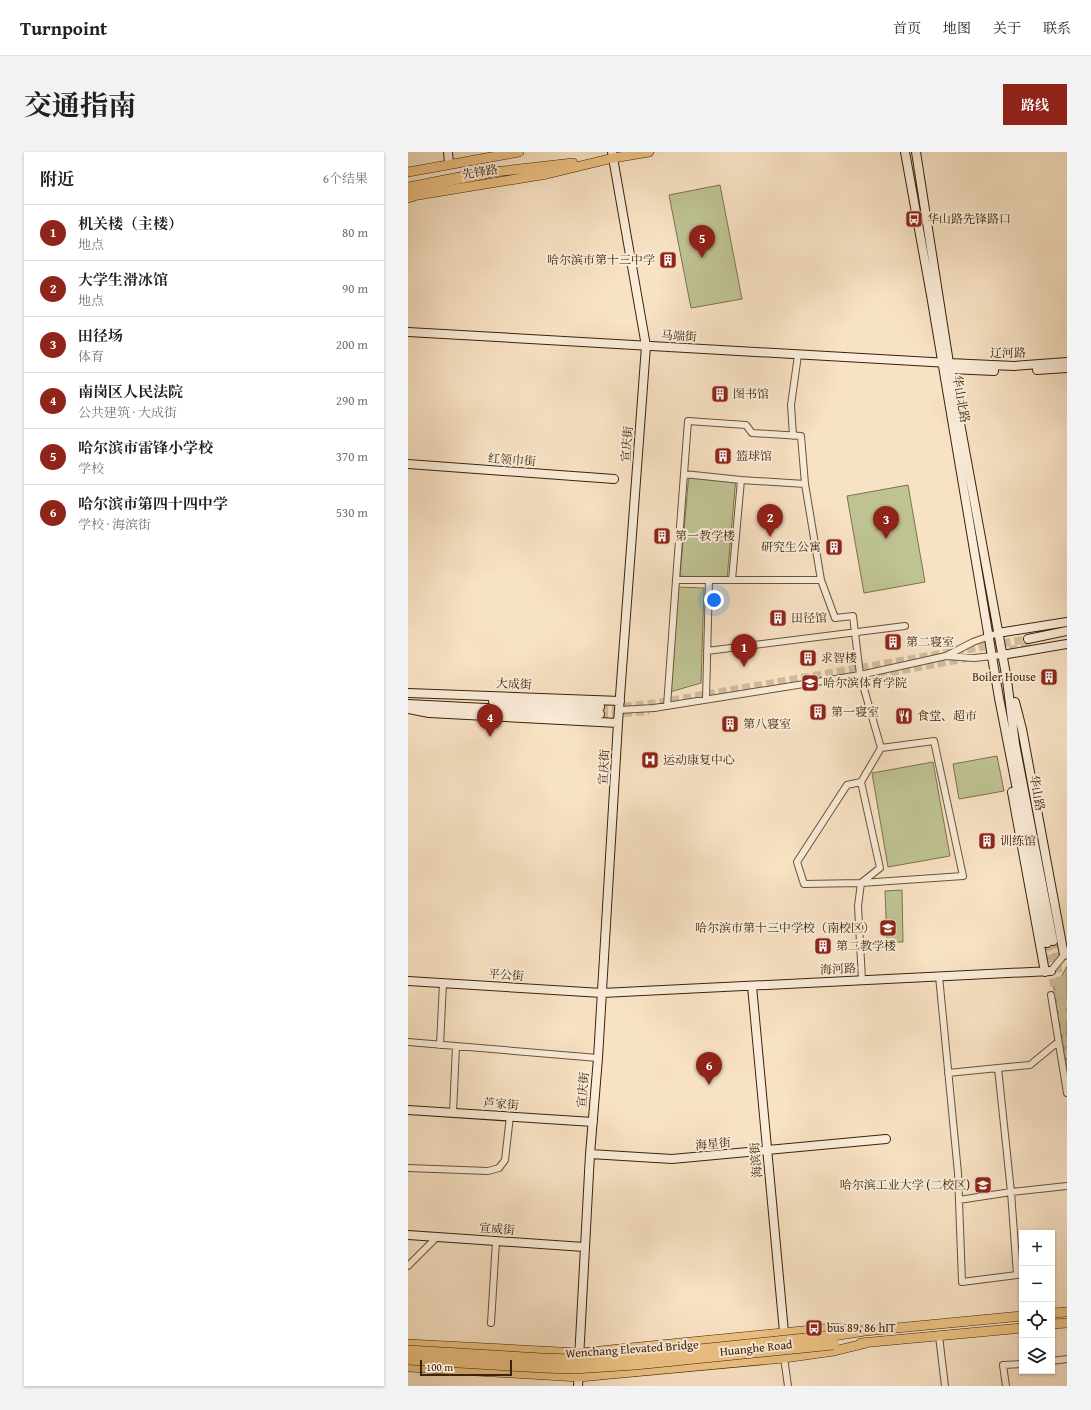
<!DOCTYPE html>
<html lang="zh">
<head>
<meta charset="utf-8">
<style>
	:root { --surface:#fff; --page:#f2f2f2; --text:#202124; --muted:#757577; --line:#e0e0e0; --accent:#8f2418 }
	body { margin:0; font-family:"Gentium Book Plus","Noto Serif SC",serif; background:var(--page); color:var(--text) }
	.controls { position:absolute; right:12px; bottom:12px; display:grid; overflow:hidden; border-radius:0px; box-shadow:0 1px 3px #0004 }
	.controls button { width:36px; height:36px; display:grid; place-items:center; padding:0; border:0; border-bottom:1px solid var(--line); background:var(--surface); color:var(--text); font:20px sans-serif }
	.scale { position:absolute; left:12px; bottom:10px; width:92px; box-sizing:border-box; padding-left:4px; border:2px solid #3b2207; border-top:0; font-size:11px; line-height:14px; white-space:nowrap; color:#3b2207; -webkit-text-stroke:3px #faecd9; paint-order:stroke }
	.you { position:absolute; left:306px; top:448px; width:14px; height:14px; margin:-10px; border:3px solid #fff; border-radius:50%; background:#1a73e8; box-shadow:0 0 0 6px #1a73e833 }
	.badge { display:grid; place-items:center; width:26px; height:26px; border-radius:50%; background:var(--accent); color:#fff; font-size:13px; font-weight:700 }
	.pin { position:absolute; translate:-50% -33px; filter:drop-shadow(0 1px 2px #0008) }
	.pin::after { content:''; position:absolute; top:21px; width:14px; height:12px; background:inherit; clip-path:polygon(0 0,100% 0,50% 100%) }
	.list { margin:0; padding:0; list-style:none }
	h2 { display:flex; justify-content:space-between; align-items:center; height:52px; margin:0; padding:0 16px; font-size:17px }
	h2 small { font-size:13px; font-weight:400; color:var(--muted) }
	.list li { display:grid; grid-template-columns:26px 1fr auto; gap:12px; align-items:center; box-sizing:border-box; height:56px; padding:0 16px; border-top:1px solid var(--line) }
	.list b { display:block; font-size:15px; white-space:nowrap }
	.list p { margin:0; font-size:13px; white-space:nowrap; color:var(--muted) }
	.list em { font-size:13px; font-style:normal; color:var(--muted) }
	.icon { flex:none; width:22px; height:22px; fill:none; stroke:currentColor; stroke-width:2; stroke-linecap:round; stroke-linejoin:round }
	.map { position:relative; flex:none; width:659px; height:1234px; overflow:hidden; border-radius:0px }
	header { display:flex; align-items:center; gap:24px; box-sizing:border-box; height:56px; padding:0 20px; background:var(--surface); border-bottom:1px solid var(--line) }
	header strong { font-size:19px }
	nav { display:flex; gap:22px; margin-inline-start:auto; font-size:14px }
	.intro { display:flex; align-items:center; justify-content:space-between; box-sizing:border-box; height:96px; padding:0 24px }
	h1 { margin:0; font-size:28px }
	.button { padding:10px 18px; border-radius:0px; background:var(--accent); color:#fff; font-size:14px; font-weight:700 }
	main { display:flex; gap:24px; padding:0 24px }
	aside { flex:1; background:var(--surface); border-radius:0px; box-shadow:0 1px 3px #0004 }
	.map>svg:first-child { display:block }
	.park { fill:#bfc393; stroke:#7d724d }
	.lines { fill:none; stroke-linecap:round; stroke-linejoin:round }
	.secondary-tunnel { stroke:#d2bc9e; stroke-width:8; stroke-dasharray:8 4; stroke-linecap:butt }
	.street-casing { stroke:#6a5236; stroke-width:8 }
	.secondary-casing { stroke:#3b2207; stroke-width:10 }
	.primary-casing { stroke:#3b2207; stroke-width:10 }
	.highway-casing { stroke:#3b2207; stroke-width:12 }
	.street { stroke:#faecd9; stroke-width:6 }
	.secondary { stroke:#faecd9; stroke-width:8 }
	.primary { stroke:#ecc182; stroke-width:9 }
	.highway { stroke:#ecc182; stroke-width:11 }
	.highway-bridge-casing { stroke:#3b2207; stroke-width:12; stroke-linecap:butt }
	.highway-bridge { stroke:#ecc182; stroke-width:11 }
	.labels { text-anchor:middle; stroke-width:4; stroke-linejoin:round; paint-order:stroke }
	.street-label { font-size:12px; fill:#3b2207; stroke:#faecd9 }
	.poi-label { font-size:12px; fill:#3b2207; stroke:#faecd9; text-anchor:start }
</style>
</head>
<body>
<header>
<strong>Turnpoint</strong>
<nav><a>首页</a><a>地图</a><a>关于</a><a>联系</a></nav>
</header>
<div class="intro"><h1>交通指南</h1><a class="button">路线</a></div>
<main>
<aside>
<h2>附近<small>6个结果</small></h2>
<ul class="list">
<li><span class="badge">1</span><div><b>机关楼（主楼）</b><p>地点</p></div><em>80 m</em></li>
<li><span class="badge">2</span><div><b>大学生滑冰馆</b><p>地点</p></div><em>90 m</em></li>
<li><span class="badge">3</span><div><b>田径场</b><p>体育</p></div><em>200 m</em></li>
<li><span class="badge">4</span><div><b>南岗区人民法院</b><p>公共建筑 · 大成街</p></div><em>290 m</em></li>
<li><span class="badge">5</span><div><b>哈尔滨市雷锋小学校</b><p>学校</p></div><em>370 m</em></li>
<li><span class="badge">6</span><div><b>哈尔滨市第四十四中学</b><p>学校 · 海滨街</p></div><em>530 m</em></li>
</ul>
</aside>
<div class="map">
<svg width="659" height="1234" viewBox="0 0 659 1234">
	<rect width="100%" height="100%" fill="#f8e2c4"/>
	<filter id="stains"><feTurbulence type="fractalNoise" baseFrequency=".005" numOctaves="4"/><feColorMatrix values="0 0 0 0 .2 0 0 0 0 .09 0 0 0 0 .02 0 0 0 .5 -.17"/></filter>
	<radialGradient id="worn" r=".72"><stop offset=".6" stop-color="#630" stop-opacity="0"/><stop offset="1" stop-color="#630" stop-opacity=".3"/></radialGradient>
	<!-- park -->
	<path class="park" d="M312,33l22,114 -51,9 -22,-113z
		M281,321l47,4 -9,103 -47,-4z
		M500,333l17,97 -61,11 -17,-97z
		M269,435l27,1 -3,95 -31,9z
		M589,604l7,35 -45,8 -6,-35z
		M525,610l17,94 -62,11 -16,-94z
		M494,738l1,52h-16l-2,-51z
		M659,814v100l-14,-83h5z"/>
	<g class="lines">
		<!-- secondary-tunnel -->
		<path class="secondary-tunnel" d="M578,502l43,-8
			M447,527l112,-21
			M192,555l13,1 44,-5 371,-64
			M192,562h13l36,-3
			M645,789l14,79
			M639,791l20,120"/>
		<defs>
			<path id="street" d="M385,284l-2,-31 7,-50
				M276,322l57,6
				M268,428l12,-159 58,4 6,8 49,3 4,48 16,96
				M324,428l9,-100 64,4
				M299,499l198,-25
				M538,504l28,2 28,-3
				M298,547l3,-119
				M259,554l9,-126h145l14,38 18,-2 7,59 21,73 -20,34 19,86 -19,15 -3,23 4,74
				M211,558l35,-2 206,-33 86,-19 27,-14 25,-9
				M453,630l-14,3 -50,77 7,22 57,-1 102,-7 -29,-135 -53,7
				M643,819l13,-16 3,-1
				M531,824l19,197 4,109 55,-7 -6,-83 -13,-124 -50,5
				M643,843l16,98
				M0,890l190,16
				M32,893l3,-62
				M590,916l32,-3 28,-23
				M45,961l3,-67
				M0,1016l80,3 11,-3 6,-8 5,-44
				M551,1048l52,-8 56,-6
				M0,1114l29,-29
				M83,1171l5,-82
				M531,1184l6,50
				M376,1206l4,28
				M644,1209l15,-2
				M598,1234l-3,-21 19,-1"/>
			<path id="secondary" d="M40,0l1,12
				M497,0l26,143 68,403 48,245
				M508,0l33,211 58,317 8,64 38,197
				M0,180l541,31 65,3 53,-4
				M543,217l43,2
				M629,218l30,-2
				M0,312l206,15
				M590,481l69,-11
				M620,487l39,-8
				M594,503l65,-11
				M0,541l212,8
				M85,549l107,6
				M607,550l7,27 42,226
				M0,552l192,10
				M0,557l21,4 189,10
				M604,640l33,180
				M0,829l194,12 449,-22
				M344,834l32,346
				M0,958l185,12
				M182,1002l82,5 214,-20
				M0,1083l176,12
				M171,1207l11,-205 8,-96 20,-335 28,-377 -34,-194
				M170,1234l1,-15"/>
			<path id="primary" d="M0,20l111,-20
				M77,21l88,-10
				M4,44l135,-22 66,-16 36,-6
				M644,1161l15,-1
				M644,1172l15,-1
				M425,1184l32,-5 157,-15
				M453,1191l161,-15
				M0,1192l171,9 253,-25 33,3
				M0,1215l171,10 205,-19 50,-7 33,-8"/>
			<path id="highway" d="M0,36l77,-15
				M0,45l4,-1"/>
		</defs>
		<!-- street casing -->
		<use href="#street" class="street-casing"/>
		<!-- secondary casing -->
		<use href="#secondary" class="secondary-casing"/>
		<!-- primary casing -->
		<use href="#primary" class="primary-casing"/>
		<!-- highway casing -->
		<use href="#highway" class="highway-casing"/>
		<!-- street -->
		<use href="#street" class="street"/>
		<!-- secondary -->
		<use href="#secondary" class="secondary"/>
		<!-- primary -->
		<use href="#primary" class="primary"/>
		<!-- highway -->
		<use href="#highway" class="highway"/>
		<defs>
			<path id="highway-bridge" d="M0,1199l134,8 30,1 60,-3 201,-21
				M0,1207l135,8 31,1 61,-4 198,-20"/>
		</defs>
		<!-- highway-bridge casing -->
		<use href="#highway-bridge" class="highway-bridge-casing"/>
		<!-- highway-bridge -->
		<use href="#highway-bridge" class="highway-bridge"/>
	</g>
	<!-- icons -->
	<defs>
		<symbol id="bus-square" viewBox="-11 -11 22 22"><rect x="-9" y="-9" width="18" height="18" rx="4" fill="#8f2418" stroke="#faecd9"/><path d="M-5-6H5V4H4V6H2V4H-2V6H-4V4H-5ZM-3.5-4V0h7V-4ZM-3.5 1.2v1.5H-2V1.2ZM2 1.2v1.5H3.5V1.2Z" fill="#fff"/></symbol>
		<symbol id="building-square" viewBox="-11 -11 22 22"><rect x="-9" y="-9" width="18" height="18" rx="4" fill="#8f2418" stroke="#faecd9"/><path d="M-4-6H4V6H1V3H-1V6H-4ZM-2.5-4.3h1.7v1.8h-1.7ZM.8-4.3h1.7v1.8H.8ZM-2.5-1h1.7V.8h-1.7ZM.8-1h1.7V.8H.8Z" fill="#fff"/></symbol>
		<symbol id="university-square" viewBox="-11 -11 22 22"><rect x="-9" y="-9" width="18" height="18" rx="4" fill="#8f2418" stroke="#faecd9"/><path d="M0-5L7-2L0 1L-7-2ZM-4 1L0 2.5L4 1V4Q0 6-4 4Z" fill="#fff"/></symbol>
		<symbol id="restaurant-square" viewBox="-11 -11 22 22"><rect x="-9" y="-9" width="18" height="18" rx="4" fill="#8f2418" stroke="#faecd9"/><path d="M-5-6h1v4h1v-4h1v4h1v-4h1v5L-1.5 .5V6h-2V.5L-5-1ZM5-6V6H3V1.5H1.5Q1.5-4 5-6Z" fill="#fff"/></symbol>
		<symbol id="hospital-square" viewBox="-11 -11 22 22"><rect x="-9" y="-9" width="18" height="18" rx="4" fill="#8f2418" stroke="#faecd9"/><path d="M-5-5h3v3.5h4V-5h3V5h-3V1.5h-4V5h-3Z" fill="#fff"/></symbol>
		<symbol id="school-square" viewBox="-11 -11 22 22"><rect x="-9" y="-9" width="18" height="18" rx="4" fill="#8f2418" stroke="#faecd9"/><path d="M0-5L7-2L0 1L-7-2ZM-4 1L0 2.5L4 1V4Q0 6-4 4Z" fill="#fff"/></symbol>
	</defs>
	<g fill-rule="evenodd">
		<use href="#bus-square" x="496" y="57" width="20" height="20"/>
		<use href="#building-square" x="250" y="98" width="20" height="20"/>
		<use href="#building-square" x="302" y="232" width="20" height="20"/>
		<use href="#building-square" x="305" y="294" width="20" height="20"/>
		<use href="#building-square" x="244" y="374" width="20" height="20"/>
		<use href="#building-square" x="416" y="385" width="20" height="20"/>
		<use href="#building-square" x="360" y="456" width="20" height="20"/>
		<use href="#building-square" x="475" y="480" width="20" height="20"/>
		<use href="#building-square" x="390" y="496" width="20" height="20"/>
		<use href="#building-square" x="631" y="515" width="20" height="20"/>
		<use href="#university-square" x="392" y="521" width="20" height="20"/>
		<use href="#building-square" x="400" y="550" width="20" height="20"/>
		<use href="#restaurant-square" x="486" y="554" width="20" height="20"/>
		<use href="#building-square" x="312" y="562" width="20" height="20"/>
		<use href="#hospital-square" x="232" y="598" width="20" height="20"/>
		<use href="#building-square" x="569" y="679" width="20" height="20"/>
		<use href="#school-square" x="470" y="766" width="20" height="20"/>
		<use href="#building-square" x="405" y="784" width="20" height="20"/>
		<use href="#university-square" x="565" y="1023" width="20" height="20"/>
		<use href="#bus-square" x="396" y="1166" width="20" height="20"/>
	</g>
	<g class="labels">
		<!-- street labels -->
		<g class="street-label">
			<text transform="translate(72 20) rotate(-9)" y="4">先锋路</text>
			<text transform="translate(271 184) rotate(3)" y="4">马端街</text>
			<text x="600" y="205">辽河路</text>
			<text transform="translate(553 247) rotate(80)" y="4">华山北路</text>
			<text transform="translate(219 292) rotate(-86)" y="4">宣庆街</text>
			<text transform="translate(104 308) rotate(4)" y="4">红领巾街</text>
			<text transform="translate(106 532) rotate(2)" y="4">大成街</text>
			<text transform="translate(196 615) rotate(-87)" y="4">宣庆街</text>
			<text transform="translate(629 641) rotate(79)" y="4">华山路</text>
			<text transform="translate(430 817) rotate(-3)" y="4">海河路</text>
			<text transform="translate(98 823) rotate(4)" y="4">平公街</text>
			<text transform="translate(175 938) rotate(-85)" y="4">宣庆街</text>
			<text transform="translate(93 952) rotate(4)" y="4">芦家街</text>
			<text transform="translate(305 992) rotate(-5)" y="4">海星街</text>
			<text transform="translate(348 1008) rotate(-95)" y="4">海滨街</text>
			<text transform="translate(89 1077) rotate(4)" y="4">宣威街</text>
			<text transform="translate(348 1196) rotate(-6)" y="4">Huanghe Road</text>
			<text transform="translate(224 1197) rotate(-4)" y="4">Wenchang Elevated Bridge</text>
		</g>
		<!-- poi labels -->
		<g class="poi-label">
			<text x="519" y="71">华山路先锋路口</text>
			<text x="247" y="112" text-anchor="end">哈尔滨市第十三中学</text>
			<text x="325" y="246">图书馆</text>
			<text x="328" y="308">篮球馆</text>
			<text x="267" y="388">第一教学楼</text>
			<text x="413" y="399" text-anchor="end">研究生公寓</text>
			<text x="383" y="470">田径馆</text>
			<text x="498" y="494">第二寝室</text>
			<text x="413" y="510">求智楼</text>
			<text x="628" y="529" text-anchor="end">Boiler House</text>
			<text x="415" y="535">哈尔滨体育学院</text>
			<text x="423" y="564">第一寝室</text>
			<text x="509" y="568">食堂、超市</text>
			<text x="335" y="576">第八寝室</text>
			<text x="255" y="612">运动康复中心</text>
			<text x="592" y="693">训练馆</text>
			<text x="467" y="780" text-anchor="end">哈尔滨市第十三中学校（南校区）</text>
			<text x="428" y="798">第二教学楼</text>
			<text x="562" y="1037" text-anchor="end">哈尔滨工业大学 (二校区)</text>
			<text x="419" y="1180">bus 89, 86 hIT</text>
		</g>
	</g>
	<rect width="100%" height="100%" filter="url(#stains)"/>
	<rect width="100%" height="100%" fill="url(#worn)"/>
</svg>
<div class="controls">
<button>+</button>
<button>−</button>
<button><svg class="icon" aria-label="locate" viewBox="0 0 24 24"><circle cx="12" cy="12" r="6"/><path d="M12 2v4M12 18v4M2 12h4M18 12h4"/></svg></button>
<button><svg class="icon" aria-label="layers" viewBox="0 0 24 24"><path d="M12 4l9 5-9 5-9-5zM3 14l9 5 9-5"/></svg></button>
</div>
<div class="scale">100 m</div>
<div class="you"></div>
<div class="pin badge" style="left:336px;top:515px">1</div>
<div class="pin badge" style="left:362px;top:385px">2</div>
<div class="pin badge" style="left:478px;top:387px">3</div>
<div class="pin badge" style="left:82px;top:585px">4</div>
<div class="pin badge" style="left:294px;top:106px">5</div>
<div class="pin badge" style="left:301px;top:933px">6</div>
</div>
</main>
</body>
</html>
